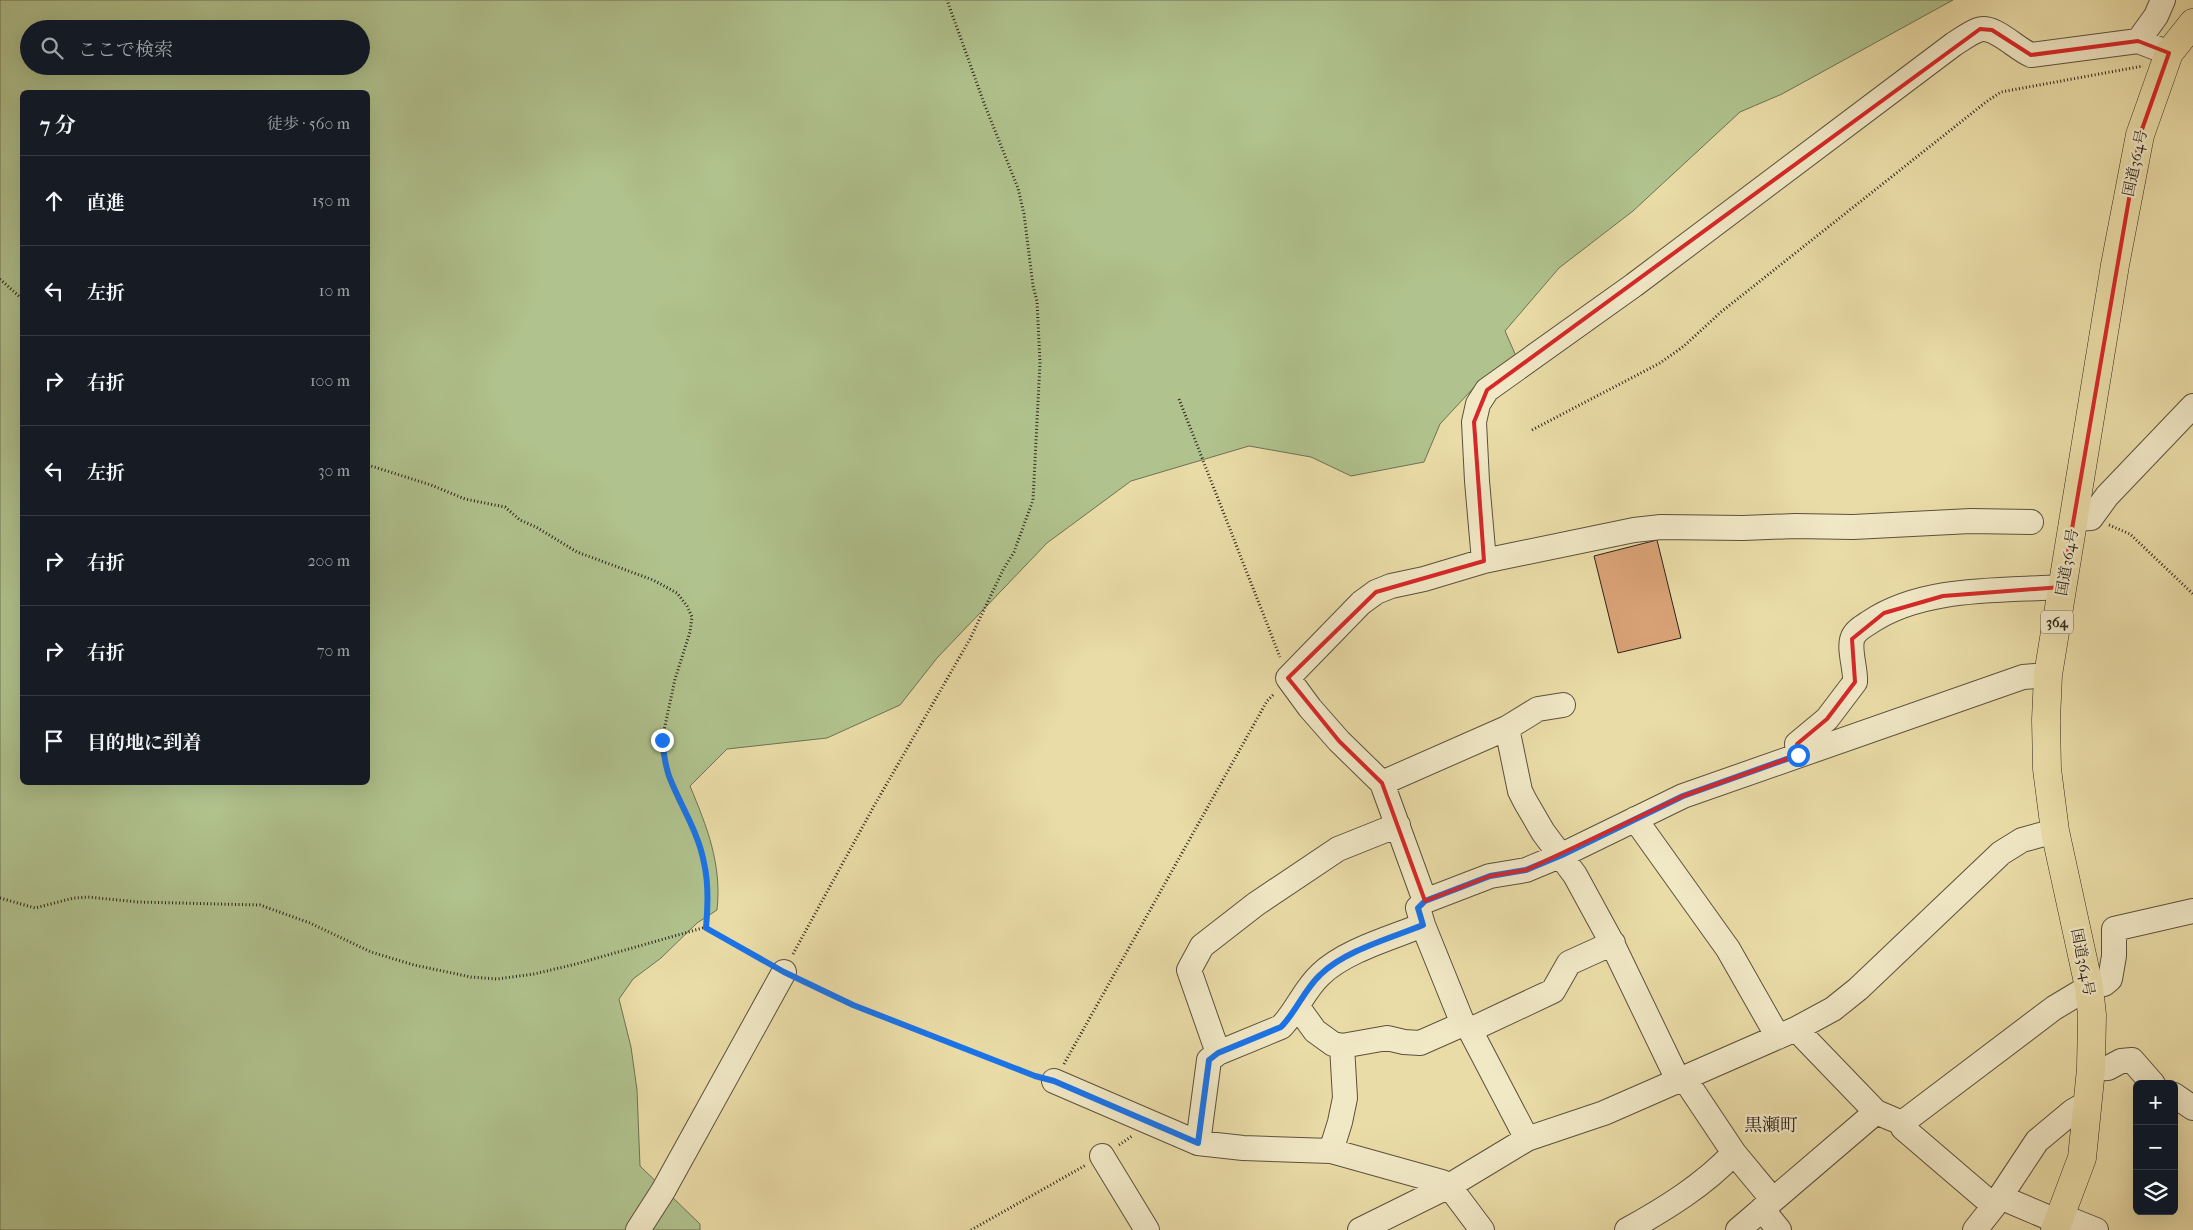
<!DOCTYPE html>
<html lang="ja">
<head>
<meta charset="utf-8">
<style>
	:root { --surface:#171b24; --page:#242831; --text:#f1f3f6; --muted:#9ea1a6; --line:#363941 }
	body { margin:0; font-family:"IM FELL French Canon","Noto Serif JP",serif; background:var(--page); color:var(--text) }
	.controls { position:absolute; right:15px; bottom:15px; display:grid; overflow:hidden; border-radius:8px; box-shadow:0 5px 20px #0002 }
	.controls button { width:45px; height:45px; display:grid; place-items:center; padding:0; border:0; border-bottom:1px solid var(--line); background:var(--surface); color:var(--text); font:25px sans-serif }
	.stop { position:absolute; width:15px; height:15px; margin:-11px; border:4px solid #1a73e8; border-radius:50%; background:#fff }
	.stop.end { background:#1a73e8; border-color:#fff; box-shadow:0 1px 5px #0008 }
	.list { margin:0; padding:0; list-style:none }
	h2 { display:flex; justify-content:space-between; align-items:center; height:65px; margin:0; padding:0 20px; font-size:21px }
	h2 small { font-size:16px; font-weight:400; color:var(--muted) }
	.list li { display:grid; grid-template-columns:32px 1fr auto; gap:15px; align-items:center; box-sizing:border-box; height:90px; padding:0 20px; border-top:1px solid var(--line) }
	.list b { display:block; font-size:19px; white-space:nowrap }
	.list em { font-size:16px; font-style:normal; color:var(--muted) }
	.icon { flex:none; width:28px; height:28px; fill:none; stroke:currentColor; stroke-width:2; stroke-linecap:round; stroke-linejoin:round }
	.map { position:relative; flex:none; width:2193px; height:1230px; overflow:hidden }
	.search { position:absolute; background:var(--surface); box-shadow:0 5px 20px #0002; left:20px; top:20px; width:350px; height:55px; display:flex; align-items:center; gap:12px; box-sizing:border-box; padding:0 18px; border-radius:28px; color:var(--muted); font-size:19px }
	.panel { position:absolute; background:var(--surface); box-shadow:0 5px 20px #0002; left:20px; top:90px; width:350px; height:695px; border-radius:8px }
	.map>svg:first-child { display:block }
	.green { fill:#b0c28d; stroke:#6e7254; fill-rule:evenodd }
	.building { fill:#daa277; stroke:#2d231a }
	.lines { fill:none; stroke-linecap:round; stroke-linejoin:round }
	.minor-casing { stroke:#5c513d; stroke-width:26 }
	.highway-casing { stroke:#2d231a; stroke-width:29 }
	.path { stroke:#2d231a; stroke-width:3; stroke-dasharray:1 2.5; stroke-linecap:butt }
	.minor { stroke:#f1e8c6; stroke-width:24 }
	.highway { stroke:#eadca7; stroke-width:28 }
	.route { stroke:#1a73e8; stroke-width:6 }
	.marked { fill:none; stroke:#d62828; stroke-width:4; stroke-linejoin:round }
	.labels { text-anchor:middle; stroke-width:4.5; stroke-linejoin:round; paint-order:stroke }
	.shield { fill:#f1e8c6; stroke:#685e4e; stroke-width:1 }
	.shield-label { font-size:14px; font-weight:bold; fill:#2d231a }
	.street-label { font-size:15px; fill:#2d231a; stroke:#f1e8c6 }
	.quarter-label { font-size:18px; fill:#2d231a; stroke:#f1e8c6 }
</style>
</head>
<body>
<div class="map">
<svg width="2193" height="1230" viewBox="0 0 2193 1230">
	<rect width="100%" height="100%" fill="#eadca7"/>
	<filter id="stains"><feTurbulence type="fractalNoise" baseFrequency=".004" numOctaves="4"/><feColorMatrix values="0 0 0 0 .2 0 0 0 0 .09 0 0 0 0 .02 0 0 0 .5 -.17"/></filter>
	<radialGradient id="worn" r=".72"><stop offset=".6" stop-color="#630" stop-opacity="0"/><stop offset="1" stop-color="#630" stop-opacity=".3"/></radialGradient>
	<!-- green -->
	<path class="green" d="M0,0h1953l-171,94 -42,18 -107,99 -74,57 -54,63 11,25 -37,26 -39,42 -16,38 -73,14 -40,-19 -62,-11 -118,35 -84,62 -110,115 -37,47 -73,33 -100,11 -37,37c17,41 32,78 27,124l-20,13 -36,35 -28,21 -14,20 12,48 6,43 3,76 60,58v6h-700zM29,29h332v37h-332zM22,92h346v690h-346z"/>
	<!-- building -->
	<path class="building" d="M1657,540l24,98 -63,15 -24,-97z"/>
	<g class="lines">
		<defs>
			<path id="minor" d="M2138,41l18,-25 7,-16
				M2074,519l17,-1 16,-22 86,-90
				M1484,561l-7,-80 -3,-59 4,-18 9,-14 147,-105 320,-241c8,-5 16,-11 24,-14 16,-6 38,19 53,25l107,-14 31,12
				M1507,728l13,63 5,10 18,31 32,43 36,66 67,139
				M1798,755l-1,-11 30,-25 28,-37c1,-13 -7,-34 -2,-45 3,-7 11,-11 17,-15 53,-36 131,-31 192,-35
				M1382,783l125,-55 31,-19 25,-4
				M1635,819l93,130 50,88
				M1425,901l65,-25 36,-6 36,-15 121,-59 340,-119 25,-2
				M1297,1006l18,25 18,13 9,2 45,-8 17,4 16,1 43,-19
				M1796,1029l80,83 26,11 152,-115 35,-21 15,-3 6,-5 4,-23v-27l79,-18
				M1470,1030l83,-39 16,-28 44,-20
				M1218,1053l-29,-83 13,-24 54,-42 82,-55 60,-24
				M2091,1069l17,-1 13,-7 11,-1 21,24
				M1684,1078l50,75 39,47
				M1054,1081l144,62 45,5 88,3 111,31 7,4 33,44
				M2174,1095l19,13
				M1902,1123l1,5 91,78
				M1527,1139l-57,-109 -7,-6 -40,-99 -5,-17 7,-7 -43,-118 -43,-42 -29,-33 -22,-30 73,-75 15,-11 15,-6 33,-7 60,-18 150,-31 27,-3 82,1 52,-2 58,1 118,-6 60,1
				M1198,1143l11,-83 9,-7 63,-26c15,-15 23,-37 39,-52 24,-24 71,-37 103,-50
				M1331,1151l9,-29 5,-24 -3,-52
				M1102,1156l45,74
				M2000,1197l59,25
				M1762,1209l17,21
				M2061,1216l35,14
				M638,1230l25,-39 121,-219
				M1360,1230l89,-44 78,-47 77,-26 192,-84 37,-20 25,-20 143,-136 21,-13 33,-9
				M1627,1230c38,-21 77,-45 107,-77
				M1738,1230l138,-118
				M1975,1230l19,-24 43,-65 36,-30 16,-9"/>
			<path id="highway" d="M2055,1230l27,-72 9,-89 1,-54 -3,-28 -34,-156 -8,-62 -1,-49 2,-45 67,-410 25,-130 29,-82 24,-30"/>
		</defs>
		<!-- minor casing -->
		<use href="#minor" class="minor-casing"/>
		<!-- highway casing -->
		<use href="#highway" class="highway-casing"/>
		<!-- path -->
		<path class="path" d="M0,279l22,20
			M1179,399l101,258
			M1532,430l128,-67 24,-17 37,-34 265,-210 15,-10 142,-26
			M368,465l63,20 34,14 40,8 15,13 16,7 41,25 76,28 24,13 10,13 5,11 -2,15 -15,47 -13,61 2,19 7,21 22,50 11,32 4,29 -2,36
			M2109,525l21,9 63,60
			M0,898l35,10 39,-10 14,-1 50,5 122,3 50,18 61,29 43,13 57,12 26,2 37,-5 42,-10 130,-37 61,35
			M793,954l81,-148 96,-167 33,-69 11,-18 19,-52 7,-137 -3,-62 -4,-15 -9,-72 -6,-26 -34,-85 -37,-103
			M801,980l52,25 183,71
			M1064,1064l203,-363 7,-7
			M1119,1145l13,-9
			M971,1230l115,-65"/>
		<!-- minor -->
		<use href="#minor" class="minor"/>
		<!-- highway -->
		<use href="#highway" class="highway"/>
	</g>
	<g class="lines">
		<!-- route -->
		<path class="route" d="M662,740c2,14 3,28 9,41 11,27 28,53 33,82 5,21 4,43 2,65l78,44 69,33 182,71 19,5 144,62 11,-83 9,-7 63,-26c15,-15 23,-37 39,-52 24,-24 71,-37 103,-50l-5,-17 7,-7 65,-25 36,-6 36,-15 121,-59 115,-41"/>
	</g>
	<!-- marked area -->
	<path class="marked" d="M1980,29l12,1 39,25 107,-14 31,12 -29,82 -78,452 -119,9 -59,17 -32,26 3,43 -28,37 -30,25 1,11 -115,41 -157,74 -36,6 -65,25 -43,-118 -43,-42 -51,-63 88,-86 108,-31 -10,-139 13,-32z"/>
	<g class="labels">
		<!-- shield labels -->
		<rect class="shield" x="2041" y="610.5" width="32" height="23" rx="4"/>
		<g class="shield-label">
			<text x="2057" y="627">364</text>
		</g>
		<!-- street labels -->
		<g class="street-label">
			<text transform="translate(2135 163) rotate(-78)" y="5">国道364号</text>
			<text transform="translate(2067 562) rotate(-80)" y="5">国道364号</text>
			<text transform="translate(2083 962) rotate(79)" y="5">国道364号</text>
		</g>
		<!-- quarter labels -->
		<g class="quarter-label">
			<text x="1771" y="1131">黒瀬町</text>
		</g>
	</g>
	<rect width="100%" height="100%" filter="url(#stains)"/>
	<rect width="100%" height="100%" fill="url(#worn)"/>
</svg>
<div class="controls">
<button>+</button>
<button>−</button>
<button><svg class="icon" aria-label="layers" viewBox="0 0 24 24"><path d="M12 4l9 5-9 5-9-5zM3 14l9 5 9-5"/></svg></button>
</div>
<div class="stop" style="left:1798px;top:755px"></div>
<div class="stop end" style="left:662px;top:740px"></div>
<div class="search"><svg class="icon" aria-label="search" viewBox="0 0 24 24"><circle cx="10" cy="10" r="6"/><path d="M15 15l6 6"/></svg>ここで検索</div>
<section class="panel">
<h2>7 分<small>徒歩 · 560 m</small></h2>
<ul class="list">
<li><svg class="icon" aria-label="ahead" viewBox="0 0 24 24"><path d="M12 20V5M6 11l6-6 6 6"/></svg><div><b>直進</b></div><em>150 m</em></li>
<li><svg class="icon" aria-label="left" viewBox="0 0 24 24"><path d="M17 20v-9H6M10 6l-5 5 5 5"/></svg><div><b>左折</b></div><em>10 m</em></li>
<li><svg class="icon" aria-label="right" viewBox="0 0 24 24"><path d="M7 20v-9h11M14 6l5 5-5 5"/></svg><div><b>右折</b></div><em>100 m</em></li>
<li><svg class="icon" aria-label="left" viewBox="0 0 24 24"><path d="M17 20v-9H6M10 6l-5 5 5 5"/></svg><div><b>左折</b></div><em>30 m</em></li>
<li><svg class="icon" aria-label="right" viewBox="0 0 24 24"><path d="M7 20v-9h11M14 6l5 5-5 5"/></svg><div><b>右折</b></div><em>200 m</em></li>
<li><svg class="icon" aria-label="right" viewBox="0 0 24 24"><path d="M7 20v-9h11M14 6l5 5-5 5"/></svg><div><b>右折</b></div><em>70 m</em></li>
<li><svg class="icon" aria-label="arrive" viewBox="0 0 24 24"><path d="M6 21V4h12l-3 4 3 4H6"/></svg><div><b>目的地に到着</b></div></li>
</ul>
</section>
</div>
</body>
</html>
